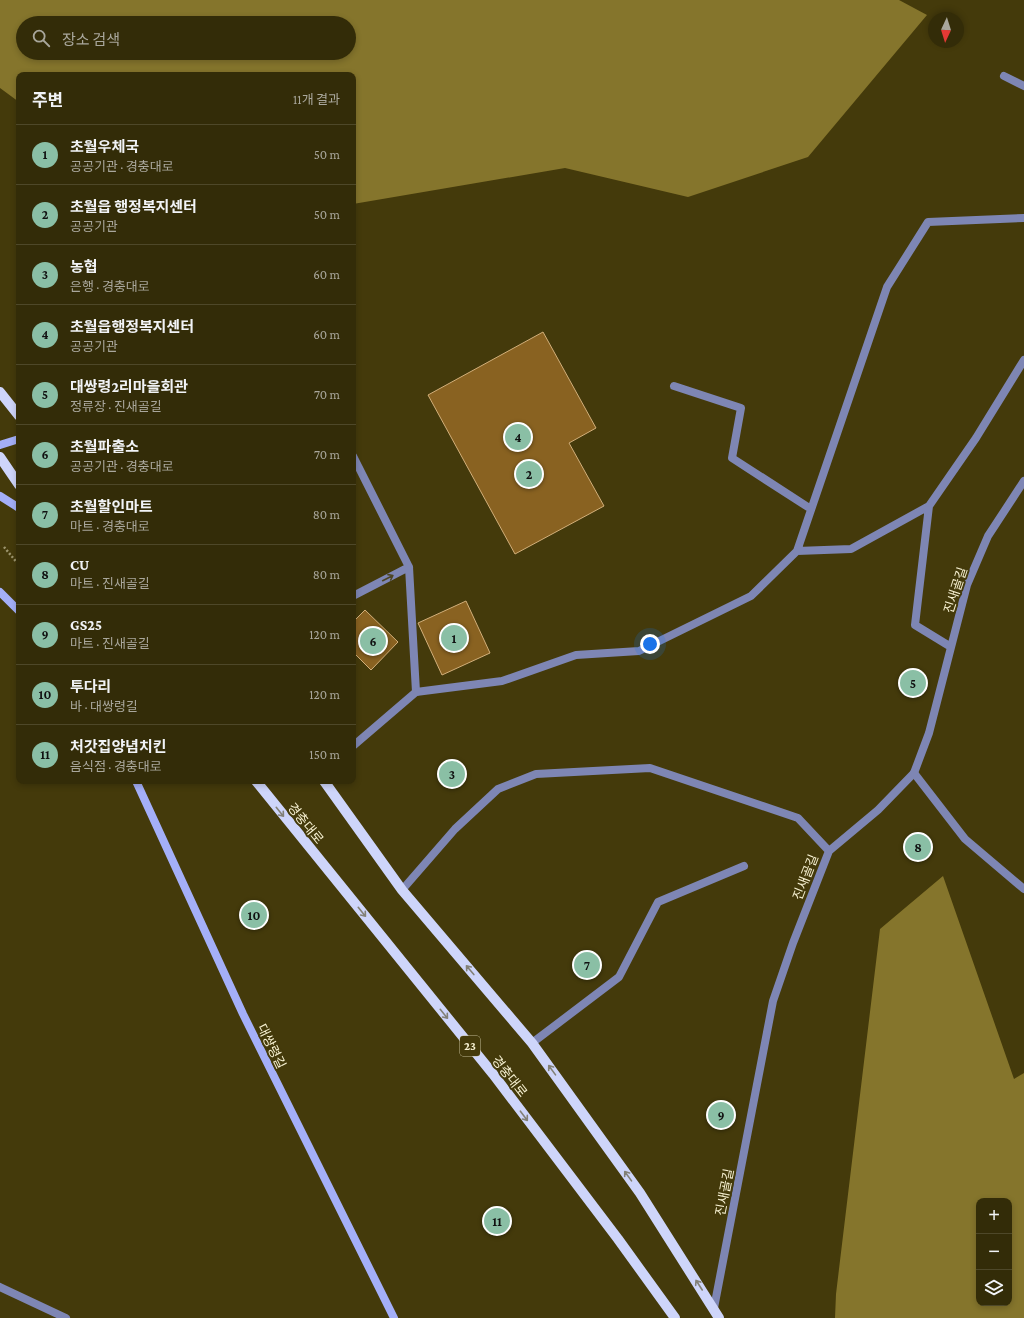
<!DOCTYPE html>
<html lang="ko">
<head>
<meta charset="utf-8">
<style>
	:root { --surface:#332c08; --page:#3b3412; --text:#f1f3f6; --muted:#a9a79c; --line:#4e4829; --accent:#8abfa5 }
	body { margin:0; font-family:"Crimson Pro","Noto Sans KR",serif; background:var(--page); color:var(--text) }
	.controls { position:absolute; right:12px; bottom:12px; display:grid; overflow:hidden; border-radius:8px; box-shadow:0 2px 6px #0003 }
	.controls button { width:36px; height:36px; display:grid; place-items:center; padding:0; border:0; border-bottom:1px solid var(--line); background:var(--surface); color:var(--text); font:20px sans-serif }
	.compass { position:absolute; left:928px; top:12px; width:36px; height:36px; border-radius:50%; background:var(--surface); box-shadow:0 2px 6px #0003; rotate:184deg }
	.you { position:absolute; left:650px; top:644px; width:14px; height:14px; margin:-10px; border:3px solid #fff; border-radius:50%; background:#1a73e8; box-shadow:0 0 0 6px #1a73e833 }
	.badge { display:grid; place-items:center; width:26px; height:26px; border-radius:50%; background:var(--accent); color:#111; font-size:13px; font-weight:700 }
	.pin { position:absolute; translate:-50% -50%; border:2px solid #fff; box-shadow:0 1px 4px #0006 }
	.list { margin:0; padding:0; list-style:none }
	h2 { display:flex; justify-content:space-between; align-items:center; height:52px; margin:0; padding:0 16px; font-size:17px }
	h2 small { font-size:13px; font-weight:400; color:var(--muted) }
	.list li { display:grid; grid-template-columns:26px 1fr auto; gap:12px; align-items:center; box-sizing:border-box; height:60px; padding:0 16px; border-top:1px solid var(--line) }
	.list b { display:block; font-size:15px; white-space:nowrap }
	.list p { margin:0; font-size:13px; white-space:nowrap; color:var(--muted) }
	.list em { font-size:13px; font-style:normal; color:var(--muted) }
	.icon { flex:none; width:22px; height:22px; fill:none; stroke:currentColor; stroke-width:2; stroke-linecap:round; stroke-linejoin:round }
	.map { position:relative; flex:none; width:1024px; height:1318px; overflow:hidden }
	.search { position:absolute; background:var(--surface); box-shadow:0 2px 6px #0003; left:16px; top:16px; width:340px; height:44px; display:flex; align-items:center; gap:10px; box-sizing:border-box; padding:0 14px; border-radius:22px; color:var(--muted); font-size:15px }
	.panel { position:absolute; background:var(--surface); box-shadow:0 2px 6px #0003; left:16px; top:72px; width:340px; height:712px; border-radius:8px }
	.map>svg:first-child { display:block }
	.forest { fill:#85752c; fill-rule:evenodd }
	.building { fill:#896221; stroke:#d2af7a }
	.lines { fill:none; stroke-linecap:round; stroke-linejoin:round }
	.path { stroke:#9d956e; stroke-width:2.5; stroke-dasharray:2 2; stroke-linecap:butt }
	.lane { stroke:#7e86b4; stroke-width:8 }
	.street { stroke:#7e86b4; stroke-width:8 }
	.secondary { stroke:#a4aff8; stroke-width:8 }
	.primary { stroke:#ced5fa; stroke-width:10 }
	.oneway { stroke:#4d4524 }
	.oneway2 { stroke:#828077 }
	.labels { text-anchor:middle; stroke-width:4; stroke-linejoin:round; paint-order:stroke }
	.shield { fill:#443a0b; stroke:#c2bb97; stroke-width:1 }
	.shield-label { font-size:12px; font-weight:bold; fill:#f8f2d3 }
	.street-label { font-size:13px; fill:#f8f2d3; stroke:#443a0b }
</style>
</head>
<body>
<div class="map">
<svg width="1024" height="1318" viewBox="0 0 1024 1318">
	<rect width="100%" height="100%" fill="#443a0b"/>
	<!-- forest -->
	<path class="forest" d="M0,0h899l28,15 -119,142 -120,40 -123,-29 -212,36v-129h-334v27l-19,-14zM23,23h326v30h-326z
		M943,876l71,203 10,-6v245h-189l1,-24 44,-365zM979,1201h30v102h-30z"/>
	<!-- building -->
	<path class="building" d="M543,332l53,96 -27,15 35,63 -89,48 -87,-159z
		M466,601l24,52 -48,22 -24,-52z
		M365,610l33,32 -27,28 -18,-18v-30z"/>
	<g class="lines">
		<!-- path -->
		<path class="path" d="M4,547l15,18"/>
		<!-- lane -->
		<path class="lane" d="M353,456l56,111 -56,29
			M409,567l7,125
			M914,773l51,66 59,50"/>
		<!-- street -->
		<path class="street" d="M1004,76l20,10
			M674,386l67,22 -9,50 79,51
			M929,506l-14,119 36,22
			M797,551l54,-2 78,-43 47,-68 48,-78
			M353,746l63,-54 86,-11 74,-26 63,-4 112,-55 46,-45 90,-264 41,-65 96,-4
			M402,890l53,-61 43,-40 38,-15 114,-6 148,50 31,33
			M532,1043l87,-66 39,-75 86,-36
			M0,1287l66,31
			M714,1308l59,-307 20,-58 36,-92 49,-41 36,-37 15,-40 38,-148 21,-49 36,-55"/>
		<!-- secondary -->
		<path class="secondary" d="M0,445l19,-6
			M0,496l19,12
			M0,592l19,19
			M136,781l107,233 151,304"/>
		<!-- primary -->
		<path class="primary" d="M0,392l19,24
			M0,457l19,28
			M256,781l237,293 125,165 57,79
			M324,781l78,109 130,153 108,150 79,125"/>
	</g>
	<!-- one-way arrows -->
	<defs><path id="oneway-shaft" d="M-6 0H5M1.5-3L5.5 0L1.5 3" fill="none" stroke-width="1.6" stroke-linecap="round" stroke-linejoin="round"/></defs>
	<use class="oneway" href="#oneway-shaft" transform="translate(388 578) rotate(-27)"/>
	<g class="oneway2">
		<use href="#oneway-shaft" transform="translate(280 812) rotate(51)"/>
		<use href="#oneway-shaft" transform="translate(362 912) rotate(51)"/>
		<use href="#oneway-shaft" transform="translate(470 970) rotate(-130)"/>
		<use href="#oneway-shaft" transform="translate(444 1014) rotate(51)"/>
		<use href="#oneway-shaft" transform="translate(552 1070) rotate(-126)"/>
		<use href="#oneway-shaft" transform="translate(524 1116) rotate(53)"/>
		<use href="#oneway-shaft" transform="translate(628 1176) rotate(-126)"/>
		<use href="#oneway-shaft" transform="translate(699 1285) rotate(-123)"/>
	</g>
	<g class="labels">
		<!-- shield labels -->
		<rect class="shield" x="460" y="1036" width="20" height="20" rx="3"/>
		<g class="shield-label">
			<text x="470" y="1050">23</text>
		</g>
		<!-- street labels -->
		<g class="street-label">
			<text transform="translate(955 590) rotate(-72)" y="5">진새골길</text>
			<text transform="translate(306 823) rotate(51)" y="5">경충대로</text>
			<text transform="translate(805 877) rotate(-69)" y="5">진새골길</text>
			<text transform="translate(272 1046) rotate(64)" y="5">대쌍령길</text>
			<text transform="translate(510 1076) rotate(52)" y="5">경충대로</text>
			<text transform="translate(724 1192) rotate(-79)" y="5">진새골길</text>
		</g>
	</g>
</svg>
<div class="controls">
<button>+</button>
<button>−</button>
<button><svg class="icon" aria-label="layers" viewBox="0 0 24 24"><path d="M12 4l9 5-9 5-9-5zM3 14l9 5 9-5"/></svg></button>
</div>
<svg class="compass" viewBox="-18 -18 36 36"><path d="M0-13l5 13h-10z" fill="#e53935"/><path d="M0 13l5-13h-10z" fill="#a9a79c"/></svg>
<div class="you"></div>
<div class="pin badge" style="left:454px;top:638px">1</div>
<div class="pin badge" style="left:529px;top:474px">2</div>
<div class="pin badge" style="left:452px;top:774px">3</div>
<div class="pin badge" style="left:518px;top:437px">4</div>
<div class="pin badge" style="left:913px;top:683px">5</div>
<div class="pin badge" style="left:373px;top:641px">6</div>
<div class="pin badge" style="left:587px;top:965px">7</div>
<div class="pin badge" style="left:918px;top:847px">8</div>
<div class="pin badge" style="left:721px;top:1115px">9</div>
<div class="pin badge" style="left:254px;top:915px">10</div>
<div class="pin badge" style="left:497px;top:1221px">11</div>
<div class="search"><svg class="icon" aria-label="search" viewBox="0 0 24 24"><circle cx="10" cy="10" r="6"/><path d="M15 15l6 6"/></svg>장소 검색</div>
<section class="panel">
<h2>주변<small>11개 결과</small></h2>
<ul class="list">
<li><span class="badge">1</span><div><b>초월우체국</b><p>공공기관 · 경충대로</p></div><em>50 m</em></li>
<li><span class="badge">2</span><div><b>초월읍 행정복지센터</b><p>공공기관</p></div><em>50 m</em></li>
<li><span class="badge">3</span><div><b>농협</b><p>은행 · 경충대로</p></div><em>60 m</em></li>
<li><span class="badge">4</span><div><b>초월읍행정복지센터</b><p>공공기관</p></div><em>60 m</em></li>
<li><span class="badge">5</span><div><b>대쌍령2리마을회관</b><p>정류장 · 진새골길</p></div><em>70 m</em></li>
<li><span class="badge">6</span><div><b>초월파출소</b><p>공공기관 · 경충대로</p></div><em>70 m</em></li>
<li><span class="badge">7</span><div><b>초월할인마트</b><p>마트 · 경충대로</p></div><em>80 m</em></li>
<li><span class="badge">8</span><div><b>CU</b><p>마트 · 진새골길</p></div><em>80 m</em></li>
<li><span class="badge">9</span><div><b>GS25</b><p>마트 · 진새골길</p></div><em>120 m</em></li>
<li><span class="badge">10</span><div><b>투다리</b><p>바 · 대쌍령길</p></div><em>120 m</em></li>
<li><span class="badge">11</span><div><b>처갓집양념치킨</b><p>음식점 · 경충대로</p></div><em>150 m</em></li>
</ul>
</section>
</div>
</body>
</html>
